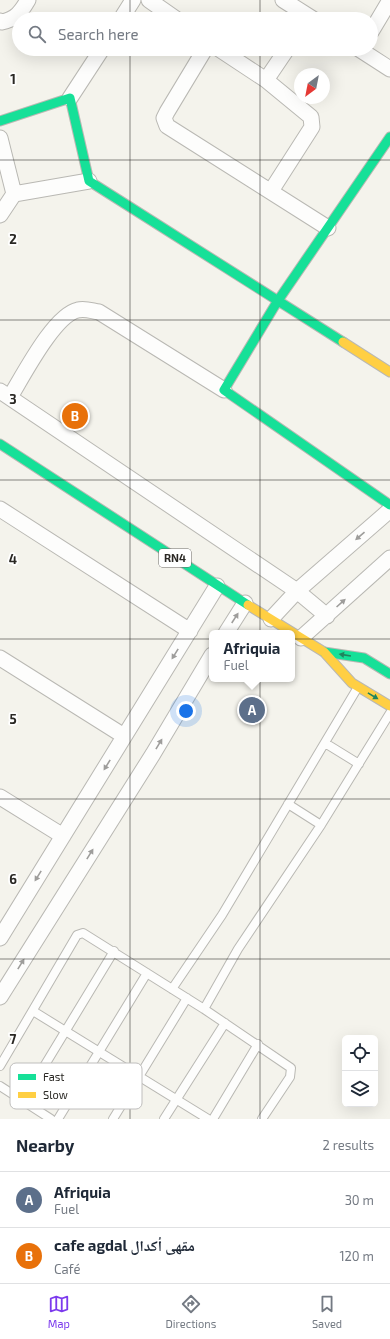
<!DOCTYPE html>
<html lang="en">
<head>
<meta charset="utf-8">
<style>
	:root { --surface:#fff; --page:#f6f6f7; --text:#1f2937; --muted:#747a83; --line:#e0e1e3; --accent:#7c3aed }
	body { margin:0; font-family:"Exo 2","Noto Naskh Arabic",sans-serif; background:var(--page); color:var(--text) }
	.controls { position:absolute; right:12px; bottom:12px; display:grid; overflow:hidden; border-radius:6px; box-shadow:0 4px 16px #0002 }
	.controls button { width:36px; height:36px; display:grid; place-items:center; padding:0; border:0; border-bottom:1px solid var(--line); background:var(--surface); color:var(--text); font:20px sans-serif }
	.compass { position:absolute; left:294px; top:68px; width:36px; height:36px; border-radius:50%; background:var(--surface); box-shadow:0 4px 16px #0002; rotate:212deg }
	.you { position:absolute; left:186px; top:711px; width:14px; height:14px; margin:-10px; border:3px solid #fff; border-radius:50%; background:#1a73e8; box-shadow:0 0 0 6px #1a73e833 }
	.badge { display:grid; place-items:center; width:26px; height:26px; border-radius:50%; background:var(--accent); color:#fff; font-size:13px; font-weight:700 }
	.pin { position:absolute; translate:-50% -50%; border:2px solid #fff; box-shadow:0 1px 4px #0006 }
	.popup { position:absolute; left:209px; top:630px; width:86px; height:52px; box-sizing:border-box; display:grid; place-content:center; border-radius:6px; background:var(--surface); filter:drop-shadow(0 1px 3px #0005); font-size:13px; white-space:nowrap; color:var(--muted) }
	.popup b { font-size:15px; color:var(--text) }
	.popup::after { content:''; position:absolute; left:50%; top:100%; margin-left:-8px; border:8px solid transparent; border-top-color:var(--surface) }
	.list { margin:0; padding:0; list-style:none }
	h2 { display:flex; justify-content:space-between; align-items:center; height:52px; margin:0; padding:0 16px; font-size:17px }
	h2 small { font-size:13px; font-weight:400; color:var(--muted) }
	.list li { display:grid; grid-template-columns:26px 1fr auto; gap:12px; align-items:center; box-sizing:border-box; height:56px; padding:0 16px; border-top:1px solid var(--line) }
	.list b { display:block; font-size:15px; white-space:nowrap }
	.list p { margin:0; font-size:13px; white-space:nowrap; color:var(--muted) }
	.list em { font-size:13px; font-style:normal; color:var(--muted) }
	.icon { flex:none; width:22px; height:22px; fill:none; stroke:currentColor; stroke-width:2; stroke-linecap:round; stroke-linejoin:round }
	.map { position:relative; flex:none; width:390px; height:1119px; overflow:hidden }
	.search { position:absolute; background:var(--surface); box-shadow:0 4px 16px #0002; left:12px; right:12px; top:12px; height:44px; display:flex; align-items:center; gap:10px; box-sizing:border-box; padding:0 14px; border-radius:22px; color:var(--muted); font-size:15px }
	.sheet { height:164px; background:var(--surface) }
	nav { display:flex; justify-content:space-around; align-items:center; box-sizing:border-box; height:56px; border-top:1px solid var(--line); background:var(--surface); font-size:11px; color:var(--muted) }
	nav a { display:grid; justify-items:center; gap:2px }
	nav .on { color:var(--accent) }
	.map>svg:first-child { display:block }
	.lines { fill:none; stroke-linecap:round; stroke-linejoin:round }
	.lane-casing { stroke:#b9b8b3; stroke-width:10 }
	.street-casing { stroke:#b9b8b3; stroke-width:17 }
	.fast-casing { stroke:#b9b8b3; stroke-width:11 }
	.slow-casing { stroke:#b9b8b3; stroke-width:11 }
	.lane { stroke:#fdfdfc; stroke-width:8 }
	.street { stroke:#fdfdfc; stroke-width:15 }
	.fast { stroke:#16e098; stroke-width:9 }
	.slow { stroke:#ffcf43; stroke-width:9 }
	.oneway { fill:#9e9d9b }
	.oneway2 { fill:#20845e }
	.grid { fill:none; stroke:#2a2824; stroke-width:1; stroke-opacity:0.55 }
	.labels { text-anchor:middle; stroke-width:3.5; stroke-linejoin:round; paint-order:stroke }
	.shield { fill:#fff; stroke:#6a6866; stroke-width:1 }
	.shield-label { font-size:11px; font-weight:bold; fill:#2a2824 }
	.key { fill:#fff; stroke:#bfbebd; stroke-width:1 }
	.key-label { font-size:11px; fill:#2a2824 }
	.grid-label { font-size:13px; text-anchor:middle; font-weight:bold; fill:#2a2824; stroke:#fff; stroke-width:3.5; stroke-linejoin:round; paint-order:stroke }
</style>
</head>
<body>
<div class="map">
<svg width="390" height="1119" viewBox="0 0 390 1119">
	<rect width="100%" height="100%" fill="#f4f3ec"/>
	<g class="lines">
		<defs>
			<path id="lane" d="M325,743l34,21
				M288,804l33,21
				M172,989l50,-74 136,-228
				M204,1009l34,-60 83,-124 69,-112
				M33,1011l175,108
				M0,1066l77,-131 6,-2 121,76 87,59 -1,9 -28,42
				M0,1086l51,33
				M23,1101l91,-150
				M58,1119l89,-146
				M113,1119l74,-121
				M164,1119l61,-96
				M213,1119l45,-75"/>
			<path id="street" d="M149,0l27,19
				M283,0l30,19
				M121,19l12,-19
				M0,21l2,1c14,-3 19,-10 26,-22
				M371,32l19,-32
				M205,49l-38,63 -3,6 3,8 161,102
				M219,49l47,31 21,-31
				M359,49l31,20
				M266,80l45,37 1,10 -41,64
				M70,98l32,-49
				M0,138l14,56
				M0,215l14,-21 75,-13
				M0,391l297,200 30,25
				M10,397c13,-21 44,-82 68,-87 7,-2 14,1 21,2l125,78
				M0,509l190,122
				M271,619l26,-28 93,-81
				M226,633l19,-30
				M301,638l89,-80
				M0,658l124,78
				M0,797l63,39
				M0,938l217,-352
				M0,997l153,-243 59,-99"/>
			<path id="fast" d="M0,121l70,-23 19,83 254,161
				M390,137l-113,165 -53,88 166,115
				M0,444l248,161
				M324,652l40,6 26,16"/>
			<path id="slow" d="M343,342l47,30
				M248,605l76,47 28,31 38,23"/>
		</defs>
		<!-- lane casing -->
		<use href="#lane" class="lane-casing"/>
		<!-- street casing -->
		<use href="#street" class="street-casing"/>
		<!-- fast casing -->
		<use href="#fast" class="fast-casing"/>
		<!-- slow casing -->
		<use href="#slow" class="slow-casing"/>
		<!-- lane -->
		<use href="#lane" class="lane"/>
		<!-- street -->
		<use href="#street" class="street"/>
		<!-- fast -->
		<use href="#fast" class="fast"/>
		<!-- slow -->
		<use href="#slow" class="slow"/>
	</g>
	<!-- one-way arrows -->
	<defs><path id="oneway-solid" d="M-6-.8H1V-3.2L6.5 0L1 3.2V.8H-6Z"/></defs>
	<g class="oneway">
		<use href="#oneway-solid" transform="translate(360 536) rotate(139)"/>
		<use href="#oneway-solid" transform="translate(341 603) rotate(-42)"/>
		<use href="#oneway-solid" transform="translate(235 618) rotate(-57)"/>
		<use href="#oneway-solid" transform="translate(175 654) rotate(122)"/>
		<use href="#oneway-solid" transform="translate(159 744) rotate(-59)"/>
		<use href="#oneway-solid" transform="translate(107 765) rotate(122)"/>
		<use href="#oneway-solid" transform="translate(90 854) rotate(-58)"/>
		<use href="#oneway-solid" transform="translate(38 876) rotate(122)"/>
		<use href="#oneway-solid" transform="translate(21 964) rotate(-58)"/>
	</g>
	<g class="oneway2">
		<use href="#oneway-solid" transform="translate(345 655) rotate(-171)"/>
		<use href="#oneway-solid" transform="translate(373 696) rotate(31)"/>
	</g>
	<!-- grid -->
	<path class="grid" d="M130,0v19M260,0v19M130,49v1070M260,49v1070M0,160h390M0,320h390M0,480h390M0,639h390M0,799h390M0,959h390"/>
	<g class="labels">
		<!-- shield labels -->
		<rect class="shield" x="159" y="549" width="32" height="18" rx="3"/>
		<g class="shield-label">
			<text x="175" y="562">RN4</text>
		</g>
	</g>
	<!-- legend -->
	<rect x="10" y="1063" width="132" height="46" rx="6" class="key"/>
	<rect x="18" y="1074" width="18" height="6" fill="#16e098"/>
	<rect x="18" y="1092" width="18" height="6" fill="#ffcf43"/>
	<g class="key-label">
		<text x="43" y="1081">Fast</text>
		<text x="43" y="1099">Slow</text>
	</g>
	<g class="grid-label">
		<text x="13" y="84">1</text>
		<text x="13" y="244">2</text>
		<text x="13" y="404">3</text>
		<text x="13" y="564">4</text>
		<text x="13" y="724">5</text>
		<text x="13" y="884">6</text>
		<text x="13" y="1044">7</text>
	</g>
</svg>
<div class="controls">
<button><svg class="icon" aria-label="locate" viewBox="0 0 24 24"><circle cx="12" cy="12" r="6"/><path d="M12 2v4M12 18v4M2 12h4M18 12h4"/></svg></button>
<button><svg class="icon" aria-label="layers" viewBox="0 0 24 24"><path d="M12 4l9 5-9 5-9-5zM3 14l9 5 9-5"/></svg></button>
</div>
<svg class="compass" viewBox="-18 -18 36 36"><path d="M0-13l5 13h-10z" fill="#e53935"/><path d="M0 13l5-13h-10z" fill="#747a83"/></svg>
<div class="you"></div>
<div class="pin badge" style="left:252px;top:710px;background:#5c6f8a">A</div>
<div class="popup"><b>Afriquia</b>Fuel</div>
<div class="pin badge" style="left:75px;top:416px;background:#e8710a">B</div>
<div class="search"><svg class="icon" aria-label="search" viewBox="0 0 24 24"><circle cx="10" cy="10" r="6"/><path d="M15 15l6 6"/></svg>Search here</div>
</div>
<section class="sheet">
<h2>Nearby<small>2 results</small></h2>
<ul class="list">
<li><span class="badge" style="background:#5c6f8a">A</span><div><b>Afriquia</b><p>Fuel</p></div><em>30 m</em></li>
<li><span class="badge" style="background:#e8710a">B</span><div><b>cafe agdal مقهى أكدال</b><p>Café</p></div><em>120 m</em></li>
</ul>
</section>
<nav>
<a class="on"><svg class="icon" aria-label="map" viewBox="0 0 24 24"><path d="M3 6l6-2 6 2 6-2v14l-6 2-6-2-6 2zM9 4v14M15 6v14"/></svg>Map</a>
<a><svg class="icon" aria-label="directions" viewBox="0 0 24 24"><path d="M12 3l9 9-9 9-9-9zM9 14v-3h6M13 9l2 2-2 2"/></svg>Directions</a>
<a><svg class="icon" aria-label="saved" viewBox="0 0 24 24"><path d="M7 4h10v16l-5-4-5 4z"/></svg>Saved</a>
</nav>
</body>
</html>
